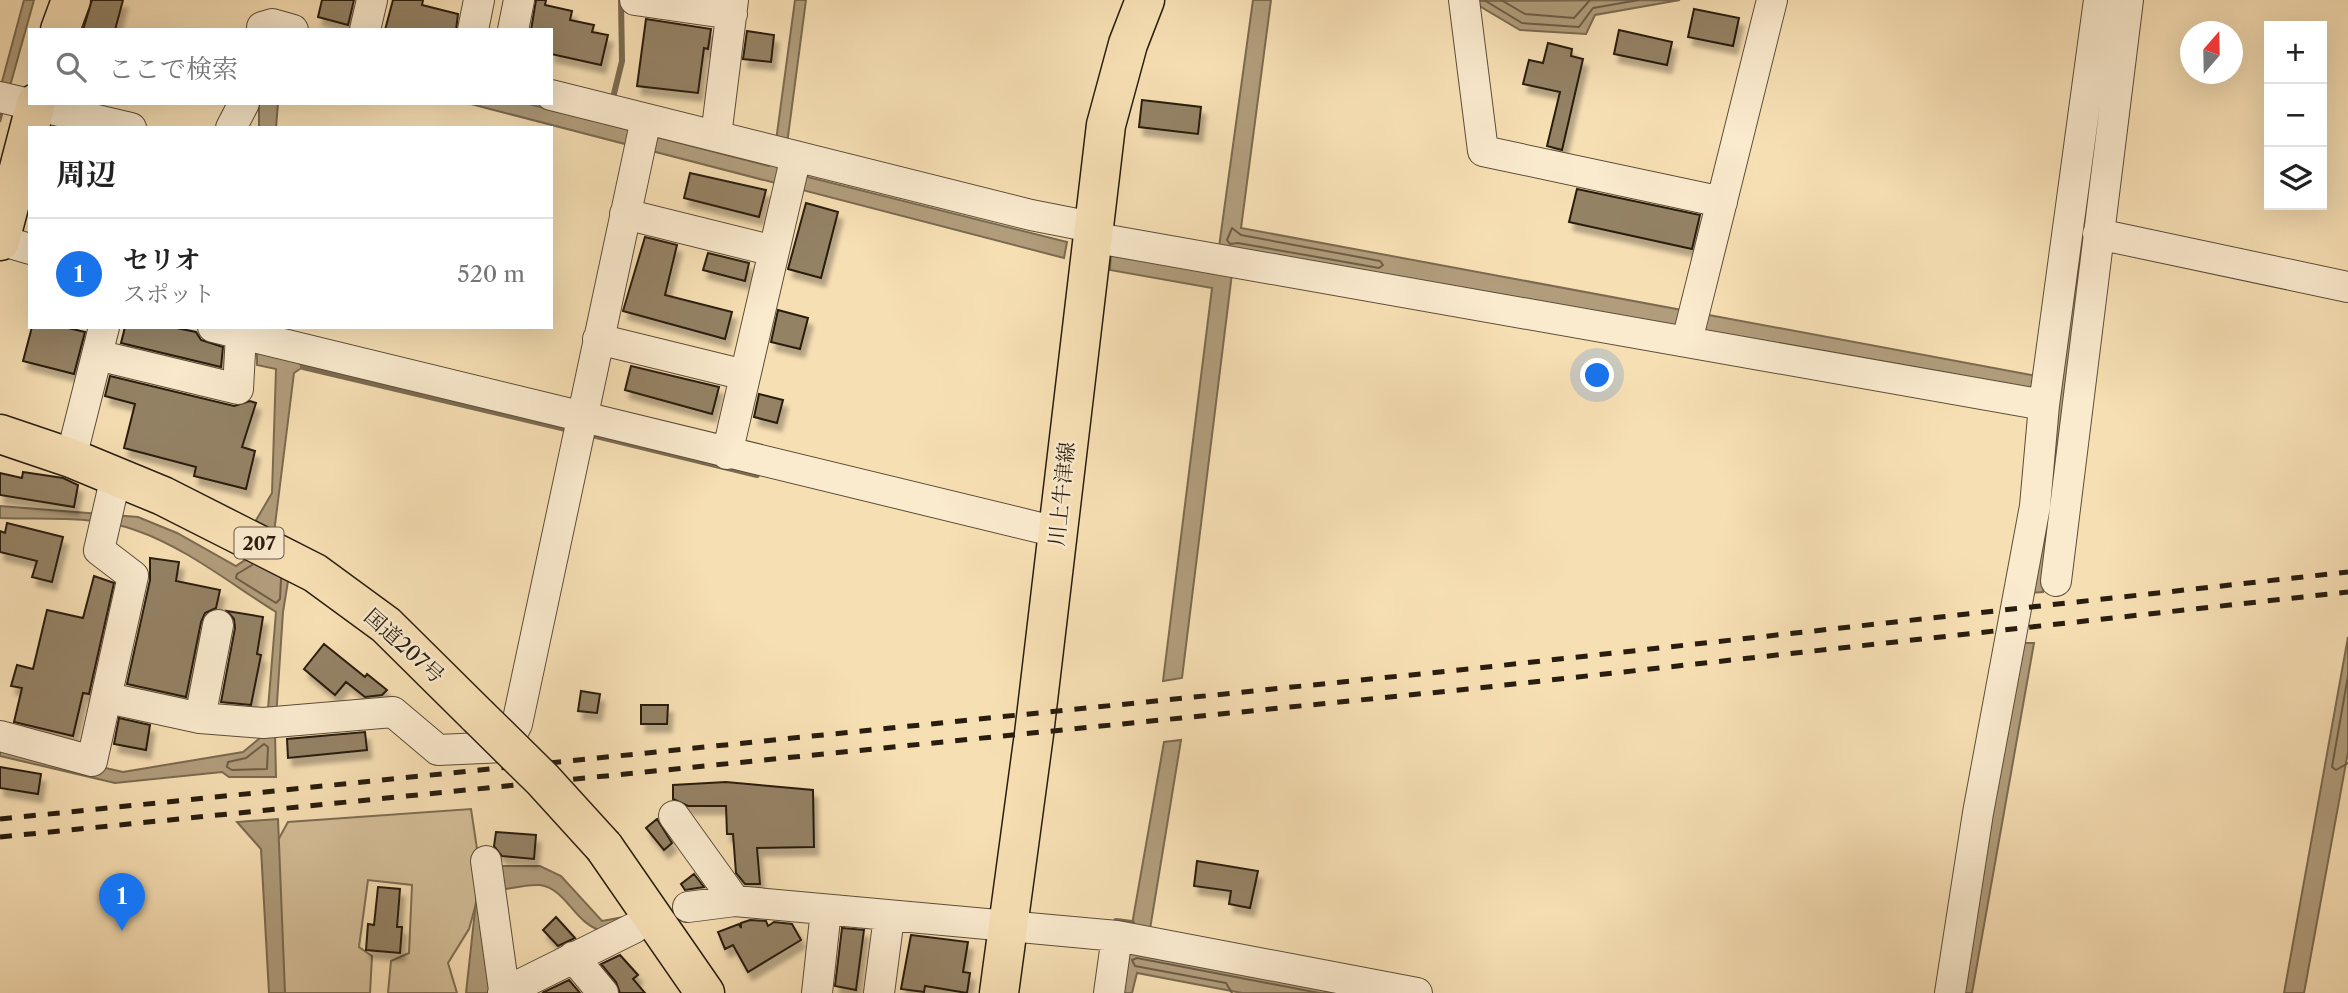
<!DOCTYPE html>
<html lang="ja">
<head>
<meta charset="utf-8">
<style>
	:root { --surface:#fff; --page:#f6f6f6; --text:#222; --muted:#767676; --line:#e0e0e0; --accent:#1a73e8 }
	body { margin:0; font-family:"Libre Caslon Text","Noto Serif JP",serif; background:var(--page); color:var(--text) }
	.controls { position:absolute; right:21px; top:21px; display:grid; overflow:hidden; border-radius:0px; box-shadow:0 7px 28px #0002 }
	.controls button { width:63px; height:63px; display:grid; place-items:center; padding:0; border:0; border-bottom:2px solid var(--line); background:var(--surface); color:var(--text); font:35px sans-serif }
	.compass { position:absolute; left:2180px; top:21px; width:63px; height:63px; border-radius:50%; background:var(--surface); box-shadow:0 7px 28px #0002; rotate:20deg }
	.you { position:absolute; left:1598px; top:376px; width:24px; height:24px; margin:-18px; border:5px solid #fff; border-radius:50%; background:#1a73e8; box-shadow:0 0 0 10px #1a73e833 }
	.badge { display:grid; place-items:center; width:46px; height:46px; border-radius:50%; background:var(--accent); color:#fff; font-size:23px; font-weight:700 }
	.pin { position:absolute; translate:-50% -58px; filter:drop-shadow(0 2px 4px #0008) }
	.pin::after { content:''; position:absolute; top:37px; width:24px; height:21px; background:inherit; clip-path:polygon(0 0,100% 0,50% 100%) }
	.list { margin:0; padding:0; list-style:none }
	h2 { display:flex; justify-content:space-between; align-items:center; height:91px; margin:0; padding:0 28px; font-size:30px }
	h2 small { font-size:23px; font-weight:400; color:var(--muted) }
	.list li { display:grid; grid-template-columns:46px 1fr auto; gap:21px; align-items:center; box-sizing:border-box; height:112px; padding:0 28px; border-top:2px solid var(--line) }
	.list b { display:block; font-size:26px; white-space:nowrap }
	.list p { margin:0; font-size:23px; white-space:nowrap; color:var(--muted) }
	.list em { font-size:23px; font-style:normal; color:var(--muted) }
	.icon { flex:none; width:38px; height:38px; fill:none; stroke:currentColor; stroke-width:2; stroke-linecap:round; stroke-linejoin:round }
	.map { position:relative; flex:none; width:2348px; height:993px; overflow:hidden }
	.search { position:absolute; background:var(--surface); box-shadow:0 7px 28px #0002; left:28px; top:28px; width:525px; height:77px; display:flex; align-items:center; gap:18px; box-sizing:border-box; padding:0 24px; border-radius:0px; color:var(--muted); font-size:26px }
	.panel { position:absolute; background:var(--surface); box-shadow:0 7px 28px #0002; left:28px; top:126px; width:525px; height:203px; border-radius:0px }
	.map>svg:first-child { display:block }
	.green { fill:#d4be98; stroke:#7e6e54; stroke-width:2 }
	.water { fill:#b19d7c; stroke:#7b6a50; stroke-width:2 }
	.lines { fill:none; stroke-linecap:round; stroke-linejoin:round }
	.shore { stroke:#6d5d46; stroke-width:2 }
	.stream { stroke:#7b6a50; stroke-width:6 }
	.building { fill:#948265; stroke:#291d0f; stroke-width:2; filter:url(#shadow) }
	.minor-casing { stroke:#5c4e38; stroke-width:32 }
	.major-casing { stroke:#291d0f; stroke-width:41 }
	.highway-casing { stroke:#291d0f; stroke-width:41 }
	.minor { stroke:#faeace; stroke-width:30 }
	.major { stroke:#f7dfb4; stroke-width:38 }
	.highway { stroke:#f7dfb4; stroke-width:38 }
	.rail { stroke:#291d0f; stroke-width:5; stroke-dasharray:12 12; stroke-linecap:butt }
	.highway-bridge-casing { stroke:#291d0f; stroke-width:41; stroke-linecap:butt }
	.highway-bridge { stroke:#f7dfb4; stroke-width:38 }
	.labels { text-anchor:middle; stroke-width:5; stroke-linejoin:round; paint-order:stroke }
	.shield { fill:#faeace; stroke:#685a48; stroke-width:2 }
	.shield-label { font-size:19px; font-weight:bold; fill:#291d0f }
	.street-label { font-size:21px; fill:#291d0f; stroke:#faeace }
</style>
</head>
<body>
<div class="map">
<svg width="2348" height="993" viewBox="0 0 2348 993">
	<defs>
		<filter id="shadow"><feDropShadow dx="4.5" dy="8" stdDeviation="2" flood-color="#0004"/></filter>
	</defs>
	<rect width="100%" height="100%" fill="#f7dfb4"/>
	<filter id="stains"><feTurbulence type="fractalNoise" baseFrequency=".00286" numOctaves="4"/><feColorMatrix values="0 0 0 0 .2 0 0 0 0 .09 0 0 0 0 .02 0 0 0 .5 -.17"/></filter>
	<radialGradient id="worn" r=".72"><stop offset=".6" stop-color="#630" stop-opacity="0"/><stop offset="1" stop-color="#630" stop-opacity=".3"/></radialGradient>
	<!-- green -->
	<path class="green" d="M471,809l11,73 -13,47 -21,34 9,30h-69l3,-32 18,-8 3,-68 -44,-5 -9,67 13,9 -2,37h-92l-1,-151 11,-20z"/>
	<!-- water -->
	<path class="water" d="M24,0h10l-34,122v-33z
		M795,0h11l-19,144 -7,26 287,72 -3,16 -597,-155h58l244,63 7,-25z
		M1253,0h18l-30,228 796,148 -4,15 -798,-142 -53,429 -19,3 49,-393 -102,-18 1,-17 108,-6z
		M1680,0l-85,15 -9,19 -66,-4 -49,-29z
		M2111,0h10l-78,592 -13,1z
		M259,103h19l-2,25h-17z
		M257,327l46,40 -9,6 -20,160 -19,-11 17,-29 4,-124 -19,-4z
		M0,506l138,11 39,16 59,33 15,-10 38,19 -6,37 -8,121 1,44h-47l-7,-5 -107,11 -115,-27v-12l123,28 120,-20 23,-19 10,-121c-45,-28 -91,-65 -141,-82 -41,-15 -92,-10 -135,-12z
		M2348,637v115l-44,241h-20z
		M2022,643h12l-62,350h-12z
		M1181,740l-31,189 206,64h-114l-105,-20 -5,20h-12l44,-251z
		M278,819l7,174h-16l-8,-144 -24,-27z
		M501,866h39l21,10 41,45 22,-4 -18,15c-32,-6 -38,-43 -66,-47 -12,-1 -27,3 -39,5z
		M479,874l11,119h-24z"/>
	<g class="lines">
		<!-- shore -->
		<path class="shore" d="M1484,0l38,23 57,4 14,-19 46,-8
			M1501,0l24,14 49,4 16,-18
			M1232,228l9,7 139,26 3,4 -4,3 -141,-25 -8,1 -3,-4z
			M252,565l-15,9 -1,4 40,25 4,-4 1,-20
			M2348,676l-16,91 4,3 12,-7
			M264,744l4,3 -1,22 -35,1 -5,-3 1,-5 18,-4z
			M1232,993l-6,-10 -91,-17 -3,-6 5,-2 182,35"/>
		<!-- stream -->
		<path class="stream" d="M612,102l10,-41 -1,-61
			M303,367l267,63
			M588,434l169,41
			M1116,921l16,2"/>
	</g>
	<!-- building -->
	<path class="building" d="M92,0h31l-8,30h-32z
		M322,0h32l-6,25 -30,-8z
		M393,0h30l-1,5 36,9 -2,16h-71z
		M536,0h10l-1,5 27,6 -2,9 24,5 -2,7 16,3 -7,30 -50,-11v-24h-20z
		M1694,9l45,9 -6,28 -45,-9z
		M646,19l65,10 -3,20 -4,-1 -6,45 -61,-7z
		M1619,30l53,12 -5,23 -53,-11z
		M747,31l27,4 -3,27 -28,-3z
		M1548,43l24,6 -1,7 12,3 -21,91 -15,-4 13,-54 -37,-8 6,-24 14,3z
		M1142,100l59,7 -3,27 -59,-7z
		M690,173l76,17 -7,27 -75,-19z
		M1577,189l123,26 -8,34 -123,-27z
		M806,203l32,9 -17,66 -33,-9z
		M645,237l32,8 -12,50 67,17 -7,27 -102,-28z
		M708,253l41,10 -4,18 -42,-11z
		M778,310l30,8 -8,31 -29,-7z
		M32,327h32l21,5 -11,42 -51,-13z
		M125,327h47l24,5 5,8 22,7 -2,20 -100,-24z
		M631,366l88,21 -7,27 -87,-24z
		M110,376l124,30 16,-5 6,2 -14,44 13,4 -9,38 -52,-13 2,-9 -72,-19 11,-44 -30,-8z
		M759,394l24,6 -6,23 -23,-6z
		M23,472l40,6 15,7 -4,22 -74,-12v-22l22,5z
		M7,523l56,14 -11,45 -20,-5 5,-16 -37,-9v-21l5,2z
		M150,558l29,4 -3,19 44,9 -4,18 -11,5 -4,9 -15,75 -59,-13 23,-104z
		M94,576l20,7 -25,111 -6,-1 -10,43 -59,-14 8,-34 -11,-2 6,-21 16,4 14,-59 36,8z
		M227,611l36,6 -6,37 4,1 -10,50 -30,-3 14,-74 -1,-9z
		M324,644l41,33 2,-3 20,16 -5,5 -17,2 -19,-15 -11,13 -31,-26z
		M581,691l19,3 -3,19 -19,-2z
		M641,705h27l-1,19h-26z
		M119,718l31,7 -4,25 -32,-6z
		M365,732l2,18 -79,8 -1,-19z
		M0,767l41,7 -3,20 -38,-6z
		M726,782l87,8 1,57 -57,1 3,36h-15l-9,-11 -3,-39h-6l-1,-28h-38l-15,-7v-14z
		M657,819l15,24 -8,7 -18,-22z
		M496,832l40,3 -2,24 -32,-3 -8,-10z
		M1197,861l61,10 -8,37 -21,-4 2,-13 -37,-5z
		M694,874l10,13 -19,3 -4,-6z
		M378,887l22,2 -3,38h5l-2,26 -34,-3 2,-26 6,1z
		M556,917l19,21 -17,8 -15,-16z
		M750,920l16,1 2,5 6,-4 18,2 9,16 -53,32 -15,-27 -8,4 -7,-17 21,-8 2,4v-5z
		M842,928l22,2 -8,60 -21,-4z
		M911,935l57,7 -5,30 7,1 -3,20 -42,-7 -1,6 -23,-3z
		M620,955l18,20 -5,4 12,14h-25l-4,-11 -15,-18z
		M569,980l11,13h-38z"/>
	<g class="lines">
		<defs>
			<path id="minor" d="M635,0l97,14
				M1464,0l19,151 239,51
				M262,27l10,-3 21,6
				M365,30l7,-30
				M473,30l6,-30
				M513,30l6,-30
				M551,95l480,120 61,12
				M0,97l131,31
				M231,128l13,-25
				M716,136l17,-136
				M625,214l149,37
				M2098,234l250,53
				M1091,237l953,168
				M0,240l30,9
				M213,327l844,205
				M598,339l147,36
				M1687,341l85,-341
				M97,355l141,34 3,-55
				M727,454l69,-298
				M71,458l33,-131
				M2056,581l72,-581
				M108,698l92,20 63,5 130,-11 45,38 67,-3 12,-23 129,-605
				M200,718l18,-93
				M0,736l92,25 41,-185 -34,-26 17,-74
				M674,816l61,85
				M486,861l18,129
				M688,907l47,-6 382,35 300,57
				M573,957l30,36
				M503,993l131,-65
				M817,993l9,-83
				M879,993l10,-76
				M1109,993l8,-57
				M1950,993l28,-180 57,-307 9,-101 55,-405"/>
			<path id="major" d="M60,30l11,-30
				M0,241l36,-138
				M999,993l35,-259 72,-609 22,-81 17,-44"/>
			<path id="highway" d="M0,434l71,24 92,38 152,77 71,52 92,91
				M604,847l101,146"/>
		</defs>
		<!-- minor casing -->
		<use href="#minor" class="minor-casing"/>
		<!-- major casing -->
		<use href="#major" class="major-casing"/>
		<!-- highway casing -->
		<use href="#highway" class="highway-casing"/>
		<!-- minor -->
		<use href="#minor" class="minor"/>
		<!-- major -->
		<use href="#major" class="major"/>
		<!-- highway -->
		<use href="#highway" class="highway"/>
		<!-- rail -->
		<path class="rail" d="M0,819l1469,-150 879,-97
			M0,837l1469,-148 879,-97"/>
		<defs>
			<path id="highway-bridge" d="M478,716l65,64 61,67"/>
		</defs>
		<!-- highway-bridge casing -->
		<use href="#highway-bridge" class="highway-bridge-casing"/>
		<!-- highway-bridge -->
		<use href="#highway-bridge" class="highway-bridge"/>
	</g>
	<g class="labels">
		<!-- shield labels -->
		<rect class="shield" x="234.5" y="527.5" width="49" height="31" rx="5"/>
		<g class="shield-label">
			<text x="259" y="550">207</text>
		</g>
		<!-- street labels -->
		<g class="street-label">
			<text transform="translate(1062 494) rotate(-84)" y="7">川上牛津線</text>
			<text transform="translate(404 646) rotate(42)" y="7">国道207号</text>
		</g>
	</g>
	<rect width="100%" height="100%" filter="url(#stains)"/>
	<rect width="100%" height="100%" fill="url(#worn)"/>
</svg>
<div class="controls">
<button>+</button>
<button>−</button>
<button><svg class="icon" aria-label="layers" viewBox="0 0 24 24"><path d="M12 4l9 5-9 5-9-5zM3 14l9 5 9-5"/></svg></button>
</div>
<svg class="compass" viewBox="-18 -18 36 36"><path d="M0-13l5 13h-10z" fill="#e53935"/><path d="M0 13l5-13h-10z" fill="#767676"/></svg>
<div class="you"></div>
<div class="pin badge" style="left:122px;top:931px">1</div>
<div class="search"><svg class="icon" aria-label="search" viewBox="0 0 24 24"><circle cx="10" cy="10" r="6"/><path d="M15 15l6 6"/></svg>ここで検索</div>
<section class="panel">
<h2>周辺<small></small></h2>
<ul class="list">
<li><span class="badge">1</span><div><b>セリオ</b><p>スポット</p></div><em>520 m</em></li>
</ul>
</section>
</div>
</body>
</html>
